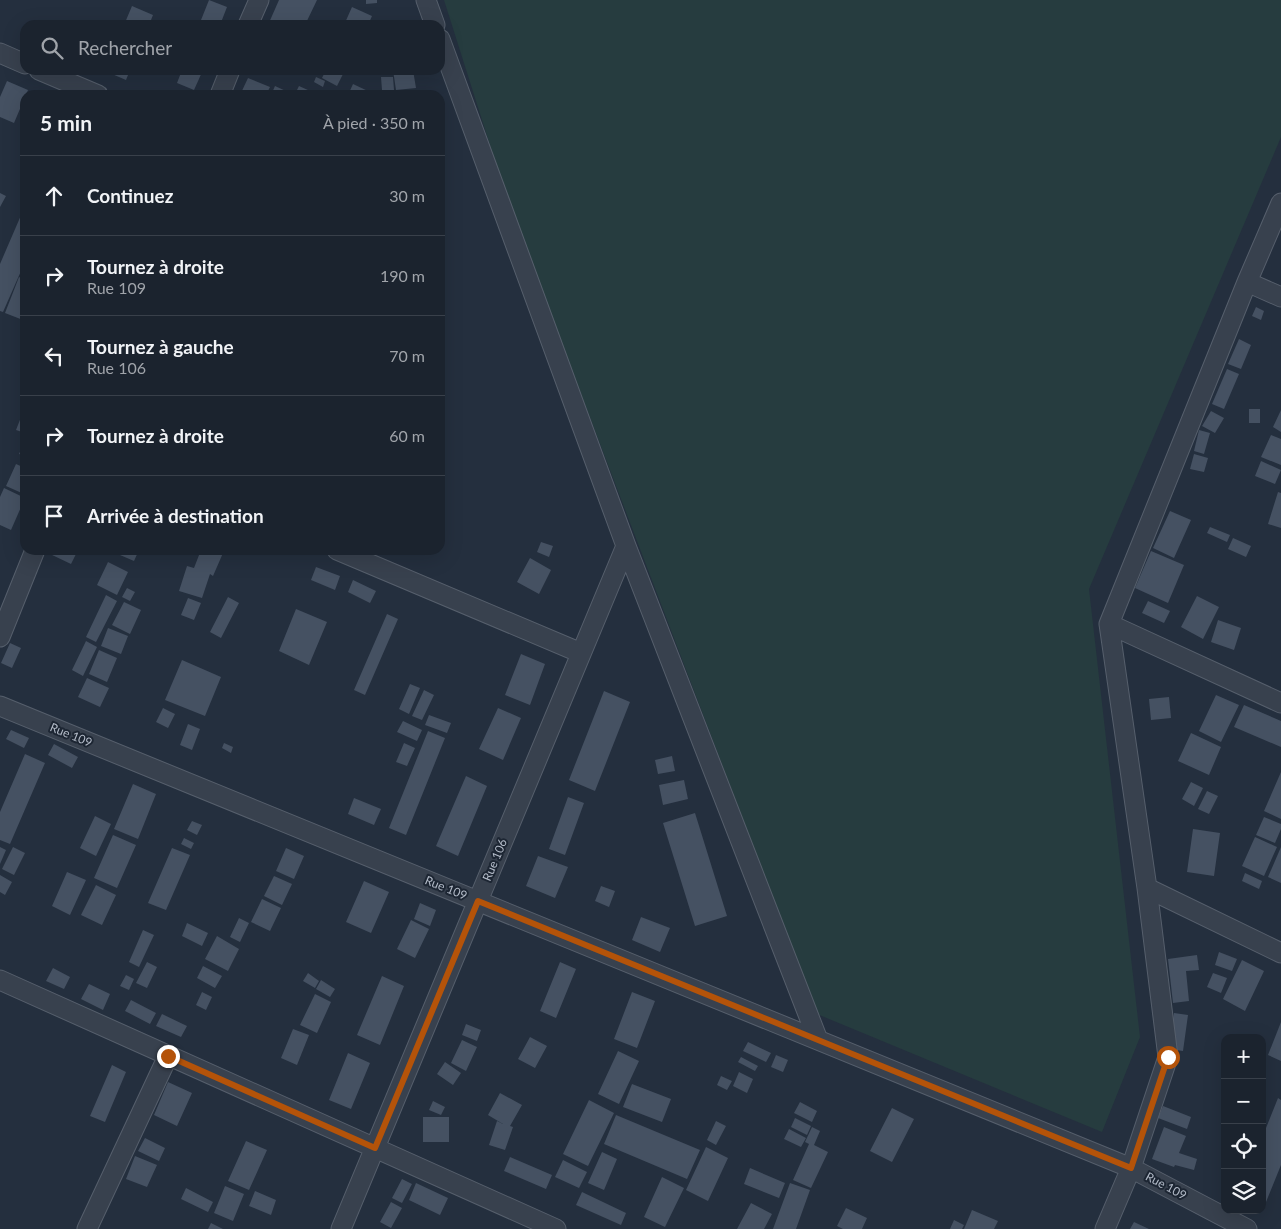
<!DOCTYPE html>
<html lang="fr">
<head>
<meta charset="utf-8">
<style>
	:root { --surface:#1b232e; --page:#282f3a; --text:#f1f3f6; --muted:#a0a4aa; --line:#39404a }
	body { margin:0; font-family:Lato,sans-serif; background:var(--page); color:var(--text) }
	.controls { position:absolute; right:15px; bottom:15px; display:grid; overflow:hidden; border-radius:10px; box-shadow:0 5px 20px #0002 }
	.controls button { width:45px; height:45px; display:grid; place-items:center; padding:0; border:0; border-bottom:1px solid var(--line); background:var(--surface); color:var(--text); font:25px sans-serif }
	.stop { position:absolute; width:15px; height:15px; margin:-11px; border:4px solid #b45309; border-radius:50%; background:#fff }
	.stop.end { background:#b45309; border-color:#fff; box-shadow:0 1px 5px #0008 }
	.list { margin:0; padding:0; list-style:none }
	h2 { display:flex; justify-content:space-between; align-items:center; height:65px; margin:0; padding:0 20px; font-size:21px }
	h2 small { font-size:16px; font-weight:400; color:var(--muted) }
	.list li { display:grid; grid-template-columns:32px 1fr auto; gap:15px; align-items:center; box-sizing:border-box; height:80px; padding:0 20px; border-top:1px solid var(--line) }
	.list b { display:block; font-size:19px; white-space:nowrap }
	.list p { margin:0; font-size:16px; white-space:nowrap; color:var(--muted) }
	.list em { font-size:16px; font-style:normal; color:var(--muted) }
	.icon { flex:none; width:28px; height:28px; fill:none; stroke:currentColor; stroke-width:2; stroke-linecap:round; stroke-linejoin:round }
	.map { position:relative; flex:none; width:1281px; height:1229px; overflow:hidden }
	.search { position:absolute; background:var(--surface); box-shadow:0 5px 20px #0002; left:20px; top:20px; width:425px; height:55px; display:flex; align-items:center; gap:12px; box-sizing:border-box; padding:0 18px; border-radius:15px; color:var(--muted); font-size:19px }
	.panel { position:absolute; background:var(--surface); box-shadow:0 5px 20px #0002; left:20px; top:90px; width:425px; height:465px; border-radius:15px }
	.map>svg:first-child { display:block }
	.green { fill:#263c3f }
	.building { fill:#455162 }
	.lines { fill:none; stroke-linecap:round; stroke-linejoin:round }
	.street-casing { stroke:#565f6c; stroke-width:21 }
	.street { stroke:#38414e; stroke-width:19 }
	.route { stroke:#b45309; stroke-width:6 }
	.labels { text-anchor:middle; stroke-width:4; stroke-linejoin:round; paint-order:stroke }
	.street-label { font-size:12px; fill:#b4bcc9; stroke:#1d2633 }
</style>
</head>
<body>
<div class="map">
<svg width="1281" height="1229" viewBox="0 0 1281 1229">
	<rect width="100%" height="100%" fill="#242f3e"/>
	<!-- green -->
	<path class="green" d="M444,0h837v137l-192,452 51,448 -38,95 -285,-118 -309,-812z"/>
	<!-- building -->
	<path class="building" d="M209,0l18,7 -7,18h-7l-12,-5z
		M279,0h38l-12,25h-37z
		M366,0h11v3l-11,1z
		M132,6l21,9 -4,10h-25z
		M352,7l20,9 -4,9h-24z
		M197,21l10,4h-12z
		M106,70h24l-4,10 -21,-9z
		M182,70h21l-9,20 -17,-7z
		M326,70h19l-8,16 -15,-8z
		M393,70h20l3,18 -20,2z
		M316,77l9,4 -2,6 -9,-5z
		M381,77h12l1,13h-12z
		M248,78l22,9 -4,8h-26z
		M7,81l21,9 -14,33 -14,-6v-20z
		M353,84l17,8 -1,3h-21z
		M275,86l13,6 -2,3h-15z
		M299,86l20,9 -24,-1z
		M0,193l6,3 -6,11z
		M25,206v56l-22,50 -3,-1v-47z
		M25,273v41l-2,6 -18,-7 14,-36 4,2z
		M1256,307l8,4 -3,9 -9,-4z
		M1239,339l12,6 -10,24 -13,-5z
		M1227,369l12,5 -15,35 -12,-5z
		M25,407v26l-9,-3z
		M1249,409h11v14h-11z
		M1281,410v22l-8,-5z
		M1211,411l13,7 -9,15 -13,-7z
		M1199,430l11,3 -6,21 -10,-3z
		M1271,435l10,4v26l-20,-8z
		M25,441v15l-6,-2z
		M1194,454l14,4 -4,14 -14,-3z
		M1261,461l20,9 -6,14 -20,-8z
		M16,464l9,4 -1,26 -18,-8z
		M4,488l21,10 -14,32 -11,-5v-28z
		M1278,492l3,1v35l-13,-4z
		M1170,511l21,9 -17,38 -21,-10z
		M1210,527l20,8 -3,7 -20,-9z
		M1233,538l18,8 -5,11 -18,-8z
		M541,542l12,4 -4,11 -12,-5z
		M52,550h26l-7,14 -21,-10z
		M122,550h17l-5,11 -14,-6z
		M201,550h15l7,3 -10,23 -3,-2 -8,24 -23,-7 8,-25 7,2z
		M1151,551l33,14 -16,38 -33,-15z
		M530,558l21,12 -12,24 -22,-12z
		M108,562l20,10 -11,23 -20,-10z
		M316,567l24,9 -5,14 -24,-10z
		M353,580l23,11 -6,12 -22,-11z
		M127,588l8,4 -5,9 -8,-4z
		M106,595l11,6 -21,41 -10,-5z
		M1197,596l22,11 -16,32 -22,-12z
		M228,597l11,6 -18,35 -11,-6z
		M188,598l13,5 -7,17 -13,-5z
		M1148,601l22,10 -6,12 -22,-10z
		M124,602l17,8 -11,24 -18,-9z
		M296,609l31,13 -18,43 -30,-14z
		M387,614l11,5 -33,76 -11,-5z
		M1218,620l23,8 -7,22 -23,-8z
		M108,628l20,8 -7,18 -20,-8z
		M86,641l11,6 -14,29 -11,-6z
		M10,643l11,5 -9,20 -11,-5z
		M99,650l18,8 -10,24 -18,-8z
		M521,654l24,10 -15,41 -25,-10z
		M182,660l39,17 -16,39 -40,-16z
		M87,678l22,10 -9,19 -22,-10z
		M410,684l10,4 -11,26 -10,-5z
		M424,690l10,5 -12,25 -10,-4z
		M604,691l26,11 -35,89 -26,-11z
		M1216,695l23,10 -18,37 -22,-11z
		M1169,697l2,21 -20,2 -2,-21z
		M1244,705l37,16v26l-47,-20z
		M163,708l12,6 -7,14 -12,-6z
		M498,708l23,10 -18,42 -24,-11z
		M429,715l22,8 -4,10 -22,-8z
		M403,721l19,9 -5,11 -20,-9z
		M188,724l12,5 -8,21 -12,-5z
		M11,730l18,8 -5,10 -18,-9z
		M428,731l17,7 -39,97 -17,-7z
		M1191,733l30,14 -12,28 -31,-14z
		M224,743l9,4 -2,6 -9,-5z
		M404,743l11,5 -8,18 -11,-4z
		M54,744l24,13 -6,11 -24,-13z
		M25,754l20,9 -35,81 -10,-4v-28z
		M672,756l3,15 -17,3 -3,-14z
		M1281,772v47l-17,-8z
		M466,776l21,10 -29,70 -22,-10z
		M684,780l4,19 -25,6 -4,-20z
		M1191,782l12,6 -9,18 -12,-7z
		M133,784l23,10 -18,45 -24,-10z
		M1207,791l11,5 -9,18 -11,-5z
		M568,797l16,6 -19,52 -16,-6z
		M354,798l27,11 -7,16 -26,-11z
		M695,813l32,103 -32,10 -32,-103z
		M95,816l16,8 -15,32 -16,-8z
		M1264,817l17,7v5l-6,14 -19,-8z
		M192,821l10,4 -5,10 -10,-5z
		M1193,829l27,4 -6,43 -27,-4z
		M113,835l23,10 -19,43 -23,-10z
		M1255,837l22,10 -13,29 -22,-10z
		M184,838l10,5 -3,6 -10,-5z
		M0,847l6,3 -6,14z
		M13,847l12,6 -11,22 -12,-6z
		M1281,847v36l-13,-6z
		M172,848l18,7 -24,55 -18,-7z
		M286,848l18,8 -10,23 -18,-8z
		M538,856l30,11 -13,31 -29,-12z
		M67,872l19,8 -16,35 -18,-9z
		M1245,873l17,8 -3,8 -17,-8z
		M0,875l12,7 -7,13 -5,-3z
		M274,876l18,8 -10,21 -18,-9z
		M364,881l25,11 -18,41 -25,-11z
		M96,885l20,10 -14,30 -21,-10z
		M601,886l14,5 -6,16 -14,-6z
		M262,899l19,9 -11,23 -19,-9z
		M420,903l16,7 -6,16 -16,-7z
		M641,917l29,11 -10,24 -28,-12z
		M239,918l10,5 -9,19 -10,-5z
		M411,920l18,9 -14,29 -18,-9z
		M187,923l21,10 -6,13 -20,-10z
		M143,930l11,5 -15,32 -10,-5z
		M217,936l22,13 -11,22 -23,-12z
		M1219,952l18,7 -5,12 -17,-6z
		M1197,955l2,15 -13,1 3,30 -16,2 -5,-44z
		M1242,960l22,11 -19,40 -22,-12z
		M147,962l10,5 -10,21 -11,-5z
		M560,962l16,7 -20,49 -16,-7z
		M203,966l19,10 -7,12 -18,-10z
		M53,968l17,9 -6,12 -18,-8z
		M308,973l11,8 -4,7 -12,-7z
		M1213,973l14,5 -6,15 -14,-6z
		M126,975l8,4 -5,11 -9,-4z
		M382,976l22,10 -24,59 -23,-10z
		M321,980l14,9 -5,8 -14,-8z
		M89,984l21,10 -7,16 -22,-11z
		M202,992l10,5 -6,13 -10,-5z
		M632,992l23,9 -18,47 -23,-9z
		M315,994l16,8 -14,31 -17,-8z
		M131,1000l25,13 -6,11 -25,-13z
		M1174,1013l14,2 -5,36 -14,-2z
		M162,1014l25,12 -6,11 -25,-11z
		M1281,1022v39l-13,-6z
		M466,1024l15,6 -4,11 -15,-6z
		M293,1029l16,6 -12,30 -16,-7z
		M530,1037l17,9 -12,22 -17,-9z
		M462,1040l15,7 -11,24 -15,-8z
		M748,1042l23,11 -5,9 -23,-11z
		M618,1051l21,10 -20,43 -21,-10z
		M348,1053l22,10 -19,46 -22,-9z
		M776,1055l12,5 -5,12 -12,-5z
		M741,1057l17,9 -3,5 -17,-9z
		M445,1062l16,11 -8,12 -16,-11z
		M112,1065l14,7 -21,50 -15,-6z
		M739,1072l14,7 -6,14 -14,-7z
		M721,1076l11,5 -5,9 -10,-5z
		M168,1082l24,11 -15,33 -23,-11z
		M632,1084l39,15 -9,23 -39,-15z
		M500,1093l22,12 -12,21 3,1 -8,23 -16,-5 8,-24 6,3 -15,-9z
		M1278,1098l3,2v65l-15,37 -4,-2v-62z
		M589,1100l25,13 -26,53 -25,-12z
		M433,1101l12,6 -4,8 -12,-5z
		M800,1102l17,9 -5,11 -18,-9z
		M1163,1106l28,11 -4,12 -29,-11z
		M892,1108l22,11 -22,43 -22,-11z
		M616,1115l84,35 -13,29 -83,-35z
		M423,1117h26v25h-26z
		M795,1118l16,8 -4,9 -16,-8z
		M716,1121l10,5 -10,19 -9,-5z
		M812,1127l8,4 -6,14 14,7 -17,36 -18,-8 16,-36 -4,-2z
		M1164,1127l22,9 -7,17 18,6 -3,11 -19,-5 -1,2 -22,-8z
		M789,1129l17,9 -5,9 -17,-8z
		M145,1138l20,10 -6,13 -21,-10z
		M246,1141l21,9 -18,40 -21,-9z
		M706,1147l22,11 -20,43 -22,-11z
		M602,1152l15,7 -13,31 -16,-7z
		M135,1156l22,9 -10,22 -21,-8z
		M510,1157l42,18 -6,14 -42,-18z
		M563,1160l24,12 -8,16 -24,-11z
		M750,1168l35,15 -6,15 -35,-14z
		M662,1177l22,11 -19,39 -21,-10z
		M402,1179l10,5 -10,19 -10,-5z
		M416,1183l32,15 -8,17 -31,-15z
		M790,1183l20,7 -14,39h-23z
		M225,1186l19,8 -11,27 -19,-8z
		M186,1188l27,14 -5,10 -27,-13z
		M255,1191l21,9 -5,15 -22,-9z
		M582,1192l44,21 -5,12 -45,-20z
		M391,1202l11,6 -11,20 -11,-6z
		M751,1203l21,11 -8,15h-27z
		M846,1208l21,10 -5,11h-19l-6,-3z
		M972,1210l26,11 -4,8h-30z
		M954,1220l10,5 -2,4h-12z
		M1134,1222l15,7h-19z
		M211,1223l12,6h-15z"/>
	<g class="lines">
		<defs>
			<path id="street" d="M426,0l9,25
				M248,25l11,-25
				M440,39l186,507 192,494
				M0,53l25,11
				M39,70l59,25
				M220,95l10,-25
				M1247,282l34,15
				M337,550l244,103
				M1109,624l172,79
				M0,637l35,-87
				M0,706l1131,462 116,61
				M1147,888l134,65
				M0,980l556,249
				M87,1229l81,-173
				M341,1229l285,-683
				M1105,1229l26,-61 37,-111 -21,-169 -38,-264 138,-342 34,-79"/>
		</defs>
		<!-- street casing -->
		<use href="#street" class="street-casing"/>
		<!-- street -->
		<use href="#street" class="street"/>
	</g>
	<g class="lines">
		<!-- route -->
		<path class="route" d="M168,1056l207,92 103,-247 653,267 37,-111"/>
	</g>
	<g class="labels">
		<!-- street labels -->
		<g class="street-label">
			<text transform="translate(71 735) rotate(22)" y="4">Rue 109</text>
			<text transform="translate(495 860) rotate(-67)" y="4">Rue 106</text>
			<text transform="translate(446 888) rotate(22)" y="4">Rue 109</text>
			<text transform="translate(1166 1186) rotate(28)" y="4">Rue 109</text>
		</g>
	</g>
</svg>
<div class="controls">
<button>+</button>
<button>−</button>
<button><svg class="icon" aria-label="locate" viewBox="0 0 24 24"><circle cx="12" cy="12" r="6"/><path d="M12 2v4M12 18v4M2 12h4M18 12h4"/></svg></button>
<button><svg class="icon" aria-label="layers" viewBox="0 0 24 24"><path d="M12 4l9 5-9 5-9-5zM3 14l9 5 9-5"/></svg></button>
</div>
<div class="stop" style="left:1168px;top:1057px"></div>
<div class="stop end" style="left:168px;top:1056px"></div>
<div class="search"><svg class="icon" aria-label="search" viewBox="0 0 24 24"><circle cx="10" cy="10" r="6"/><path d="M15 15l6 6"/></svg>Rechercher</div>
<section class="panel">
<h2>5 min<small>À pied · 350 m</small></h2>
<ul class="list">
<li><svg class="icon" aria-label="ahead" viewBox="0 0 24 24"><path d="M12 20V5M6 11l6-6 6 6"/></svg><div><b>Continuez</b></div><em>30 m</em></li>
<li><svg class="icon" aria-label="right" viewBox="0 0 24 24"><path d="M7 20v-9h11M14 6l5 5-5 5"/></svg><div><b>Tournez à droite</b><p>Rue 109</p></div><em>190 m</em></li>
<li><svg class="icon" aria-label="left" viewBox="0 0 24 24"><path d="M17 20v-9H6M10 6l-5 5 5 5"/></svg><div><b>Tournez à gauche</b><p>Rue 106</p></div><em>70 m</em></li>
<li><svg class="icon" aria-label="right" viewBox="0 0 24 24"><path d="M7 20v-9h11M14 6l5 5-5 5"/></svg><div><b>Tournez à droite</b></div><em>60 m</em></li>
<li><svg class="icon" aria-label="arrive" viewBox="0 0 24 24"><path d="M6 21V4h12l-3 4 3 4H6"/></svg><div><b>Arrivée à destination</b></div></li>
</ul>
</section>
</div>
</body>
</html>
